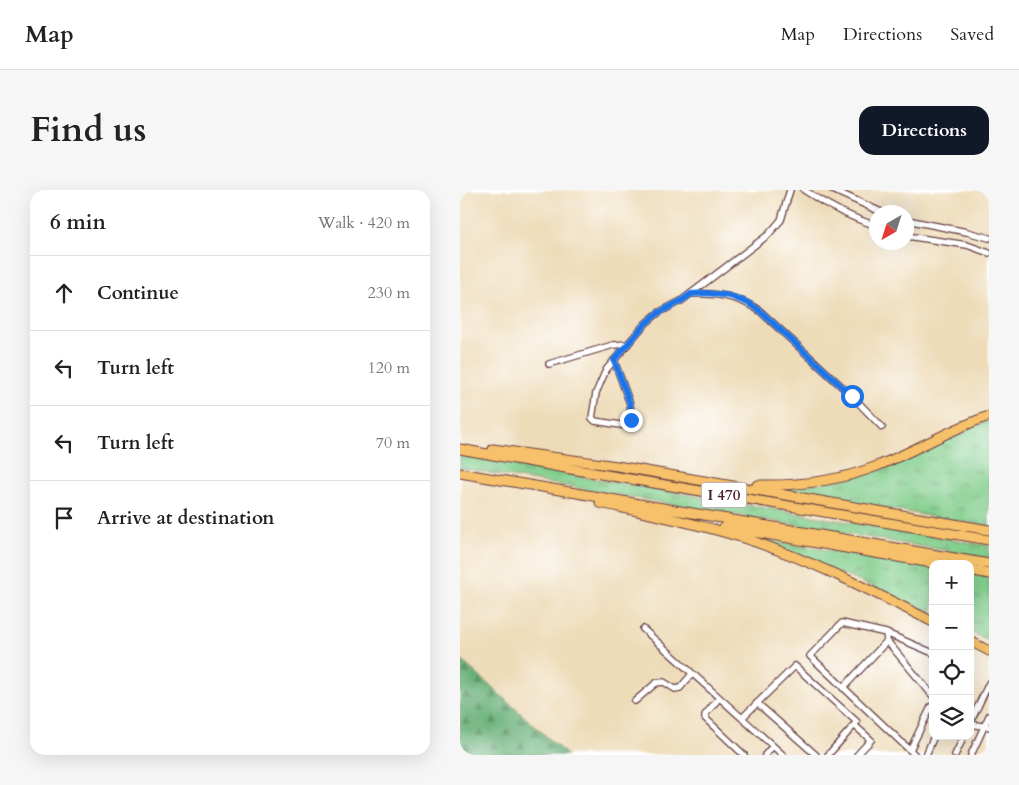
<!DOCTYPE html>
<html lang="en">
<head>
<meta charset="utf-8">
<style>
	:root { --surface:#fff; --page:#f6f6f6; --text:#222; --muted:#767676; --line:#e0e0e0; --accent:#111827 }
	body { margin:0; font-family:Cardo,serif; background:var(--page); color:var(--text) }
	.controls { position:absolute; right:15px; bottom:15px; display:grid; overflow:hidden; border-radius:10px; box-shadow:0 5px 20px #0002 }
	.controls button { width:45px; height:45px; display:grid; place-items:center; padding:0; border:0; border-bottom:1px solid var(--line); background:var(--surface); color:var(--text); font:25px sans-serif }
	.compass { position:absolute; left:409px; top:15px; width:45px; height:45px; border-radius:50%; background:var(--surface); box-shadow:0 5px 20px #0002; rotate:219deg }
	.stop { position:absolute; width:15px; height:15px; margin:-11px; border:4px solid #1a73e8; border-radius:50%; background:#fff }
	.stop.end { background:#1a73e8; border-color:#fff; box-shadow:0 1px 5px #0008 }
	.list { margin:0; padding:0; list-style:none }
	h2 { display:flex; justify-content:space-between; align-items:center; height:65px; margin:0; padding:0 20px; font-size:21px }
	h2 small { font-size:16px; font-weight:400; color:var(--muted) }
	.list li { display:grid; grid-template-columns:32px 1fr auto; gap:15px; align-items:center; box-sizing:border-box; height:75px; padding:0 20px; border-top:1px solid var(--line) }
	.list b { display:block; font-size:19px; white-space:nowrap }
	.list em { font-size:16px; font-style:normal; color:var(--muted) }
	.icon { flex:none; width:28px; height:28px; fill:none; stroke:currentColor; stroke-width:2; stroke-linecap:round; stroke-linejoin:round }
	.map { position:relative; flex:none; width:529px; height:565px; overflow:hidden; border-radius:15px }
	header { display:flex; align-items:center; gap:30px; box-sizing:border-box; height:70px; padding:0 25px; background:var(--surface); border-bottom:1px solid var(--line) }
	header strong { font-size:24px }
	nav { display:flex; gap:28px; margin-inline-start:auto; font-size:18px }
	.intro { display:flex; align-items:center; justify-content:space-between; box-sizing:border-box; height:120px; padding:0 30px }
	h1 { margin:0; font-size:35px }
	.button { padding:12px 22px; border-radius:15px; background:var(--accent); color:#fff; font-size:18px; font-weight:700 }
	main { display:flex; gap:30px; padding:0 30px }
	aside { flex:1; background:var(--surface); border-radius:15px; box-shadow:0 5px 20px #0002 }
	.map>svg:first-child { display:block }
	.grass { fill:url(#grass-tufts); stroke:#66765b }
	.forest { fill:url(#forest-firs); stroke:#596851 }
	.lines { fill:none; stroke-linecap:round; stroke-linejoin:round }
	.minor-casing { stroke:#633b40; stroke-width:8 }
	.highway-casing { stroke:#633b40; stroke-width:11 }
	.minor { stroke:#fff; stroke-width:5.5 }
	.highway { stroke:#f6c16b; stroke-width:9 }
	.route { stroke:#1a73e8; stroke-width:6 }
	.labels { text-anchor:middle; stroke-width:4; stroke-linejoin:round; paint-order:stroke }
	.shield { fill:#fff; stroke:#80626b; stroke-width:1 }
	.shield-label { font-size:15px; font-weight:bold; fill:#4a1f2b }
</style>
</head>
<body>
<header>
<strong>Map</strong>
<nav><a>Map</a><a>Directions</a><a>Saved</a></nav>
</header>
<div class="intro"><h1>Find us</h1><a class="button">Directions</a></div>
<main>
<aside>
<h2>6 min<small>Walk · 420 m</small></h2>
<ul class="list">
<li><svg class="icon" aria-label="ahead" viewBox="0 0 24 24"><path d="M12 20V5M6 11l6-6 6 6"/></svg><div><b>Continue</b></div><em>230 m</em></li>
<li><svg class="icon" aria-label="left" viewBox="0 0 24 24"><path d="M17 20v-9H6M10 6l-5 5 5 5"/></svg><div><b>Turn left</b></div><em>120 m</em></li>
<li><svg class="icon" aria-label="left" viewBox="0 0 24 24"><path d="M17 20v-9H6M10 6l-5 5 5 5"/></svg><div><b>Turn left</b></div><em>70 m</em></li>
<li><svg class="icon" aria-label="arrive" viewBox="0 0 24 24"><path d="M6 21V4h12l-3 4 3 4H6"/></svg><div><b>Arrive at destination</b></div></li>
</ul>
</aside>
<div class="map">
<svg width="529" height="565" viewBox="0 0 529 565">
	<defs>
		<pattern id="grass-tufts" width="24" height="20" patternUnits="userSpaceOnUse" patternTransform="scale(1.25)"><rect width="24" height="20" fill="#81cd8b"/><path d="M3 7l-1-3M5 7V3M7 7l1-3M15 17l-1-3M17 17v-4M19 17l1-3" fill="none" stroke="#6ca672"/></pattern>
		<pattern id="forest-firs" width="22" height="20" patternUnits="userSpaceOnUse" patternTransform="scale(1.25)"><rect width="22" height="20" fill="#68b077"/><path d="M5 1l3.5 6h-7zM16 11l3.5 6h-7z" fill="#588f62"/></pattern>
	</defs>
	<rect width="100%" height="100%" fill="#fff"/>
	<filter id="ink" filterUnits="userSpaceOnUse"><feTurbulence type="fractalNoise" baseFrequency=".02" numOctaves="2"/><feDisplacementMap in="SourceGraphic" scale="10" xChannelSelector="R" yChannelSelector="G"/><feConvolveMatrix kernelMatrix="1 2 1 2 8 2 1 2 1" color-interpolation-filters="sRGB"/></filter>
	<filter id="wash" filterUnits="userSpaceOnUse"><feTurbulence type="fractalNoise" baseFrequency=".0096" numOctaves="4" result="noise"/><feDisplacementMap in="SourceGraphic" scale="20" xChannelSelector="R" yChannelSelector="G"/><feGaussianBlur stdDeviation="1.12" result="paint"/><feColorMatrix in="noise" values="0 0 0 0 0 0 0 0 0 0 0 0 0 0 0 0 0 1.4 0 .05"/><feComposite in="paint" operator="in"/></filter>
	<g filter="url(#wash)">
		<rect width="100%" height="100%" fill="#eedcb9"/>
		<!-- grass -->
		<path class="grass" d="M529,231v105l-216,-37c39,-6 85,-9 121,-24 32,-13 62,-34 95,-44z
			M0,266l529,90v12l-529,-90z
			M294,348l179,30v46l-40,-19z
			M510,384l19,3v63l-19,-8z"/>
		<!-- forest -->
		<path class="forest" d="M0,469l107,96h-107z"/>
	</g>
	<g filter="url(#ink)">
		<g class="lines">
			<defs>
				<path id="minor" d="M344,0c22,15 47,28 73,36
					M373,0l48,22
					M447,30l60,12 22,6
					M447,46l60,9 22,8
					M231,104c26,-1 47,2 69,17l92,85 30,31
					M154,170l16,44 1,16 -4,6 -32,-5 -3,-3 4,-25 10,-23 26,-31 13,-15 13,-11 23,-12 87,-66 13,-15 9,-30
					M89,174l64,-19 15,-1
					M183,439l140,126
					M426,443l1,8 46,55
					M383,498l44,-47
					M259,508l-14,17v3l39,37
					M175,511l21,-18 8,-1 11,7 5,-1 12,-14
					M297,513l59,52
					M282,528l53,-52 62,56 -29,33
					M510,533l19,-40
					M510,534l19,3
					M394,535l17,15 -14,15
					M450,560l21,-43 2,1
					M305,565l8,-9
					M455,565l-105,-99 32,-33 44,10 47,20
					M466,565l8,-19
					M495,565l9,-19
					M511,565l18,-39"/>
				<path id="highway" d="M0,259l111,20 418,71
					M33,259l124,17 372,64
					M0,283l529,91
					M297,295c41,1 82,-4 120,-19 38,-15 73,-37 112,-50
					M140,313c46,10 92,19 137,33 68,21 133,54 196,86
					M264,337l214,37
					M510,380l19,4
					M510,451l19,10"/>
			</defs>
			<!-- minor casing -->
			<use href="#minor" class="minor-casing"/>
			<!-- highway casing -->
			<use href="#highway" class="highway-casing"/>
			<!-- minor -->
			<use href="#minor" class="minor"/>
			<!-- highway -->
			<use href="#highway" class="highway"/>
		</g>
	</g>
	<g class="lines" filter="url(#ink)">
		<!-- route -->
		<path class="route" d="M171,230l-1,-16 -16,-44 31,-36 13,-11 23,-12 10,-7 17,-1 22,3 18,7 12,8 92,85"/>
	</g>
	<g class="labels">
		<!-- shield labels -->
		<rect class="shield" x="241.5" y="292.5" width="45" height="25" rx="4"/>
		<g class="shield-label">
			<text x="264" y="310">I 470</text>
		</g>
	</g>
</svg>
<div class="controls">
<button>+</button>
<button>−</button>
<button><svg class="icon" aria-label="locate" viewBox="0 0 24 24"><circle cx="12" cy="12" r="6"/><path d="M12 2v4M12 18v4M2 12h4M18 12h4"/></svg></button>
<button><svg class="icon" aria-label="layers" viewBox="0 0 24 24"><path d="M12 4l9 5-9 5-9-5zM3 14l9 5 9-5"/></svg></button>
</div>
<svg class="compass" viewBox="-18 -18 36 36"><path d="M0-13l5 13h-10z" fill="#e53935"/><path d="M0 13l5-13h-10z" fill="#767676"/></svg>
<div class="stop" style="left:392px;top:206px"></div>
<div class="stop end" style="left:171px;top:230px"></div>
</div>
</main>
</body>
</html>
